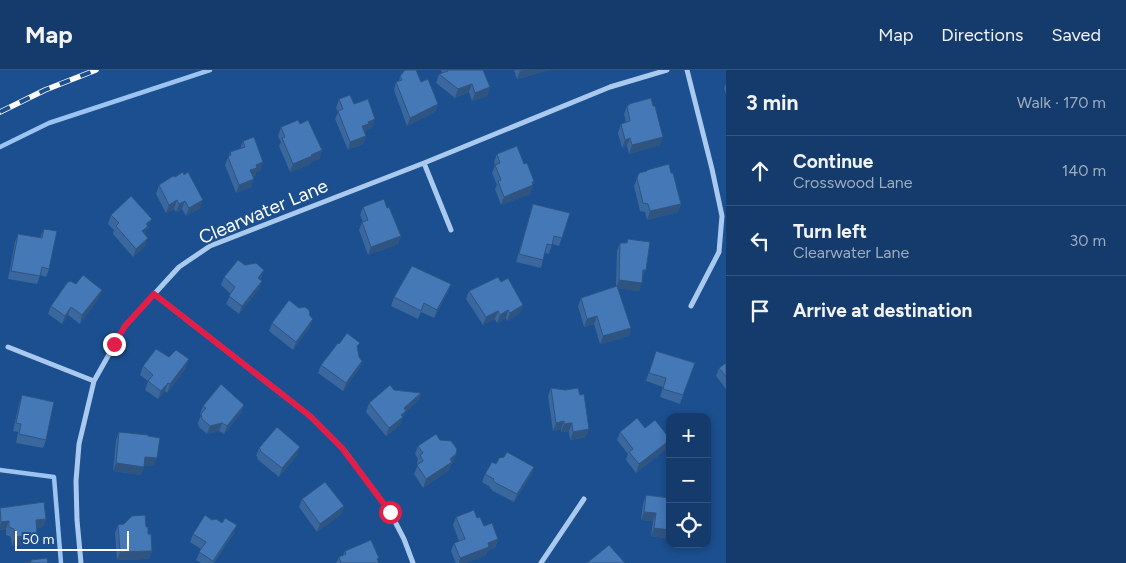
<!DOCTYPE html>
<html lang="en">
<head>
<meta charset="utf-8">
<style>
	:root { --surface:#143b6b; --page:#214673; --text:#f1f3f6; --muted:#9dadc1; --line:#33557e }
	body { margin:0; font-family:Figtree,sans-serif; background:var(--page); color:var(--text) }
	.controls { position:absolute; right:15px; bottom:15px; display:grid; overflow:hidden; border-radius:10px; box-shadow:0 2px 8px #0003 }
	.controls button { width:45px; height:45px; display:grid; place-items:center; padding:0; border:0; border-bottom:1px solid var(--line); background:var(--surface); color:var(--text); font:25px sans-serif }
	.scale { position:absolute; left:15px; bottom:12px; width:114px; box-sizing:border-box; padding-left:5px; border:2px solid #fff; border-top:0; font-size:14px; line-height:18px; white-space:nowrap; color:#fff; -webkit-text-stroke:4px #1b4f8f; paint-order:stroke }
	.stop { position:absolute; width:15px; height:15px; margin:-11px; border:4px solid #e11d48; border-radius:50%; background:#fff }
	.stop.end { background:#e11d48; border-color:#fff; box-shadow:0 1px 5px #0008 }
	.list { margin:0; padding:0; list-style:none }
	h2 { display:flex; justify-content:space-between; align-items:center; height:65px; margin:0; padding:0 20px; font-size:21px }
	h2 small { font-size:16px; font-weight:400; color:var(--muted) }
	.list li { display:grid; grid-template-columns:32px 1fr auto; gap:15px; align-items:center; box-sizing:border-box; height:70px; padding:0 20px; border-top:1px solid var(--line) }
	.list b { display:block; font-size:19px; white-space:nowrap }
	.list p { margin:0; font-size:16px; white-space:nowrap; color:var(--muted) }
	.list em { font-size:16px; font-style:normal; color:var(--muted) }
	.icon { flex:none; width:28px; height:28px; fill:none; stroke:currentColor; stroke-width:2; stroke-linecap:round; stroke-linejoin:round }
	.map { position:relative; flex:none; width:726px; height:493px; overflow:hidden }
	header { display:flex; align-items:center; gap:30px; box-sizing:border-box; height:70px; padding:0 25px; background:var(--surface); border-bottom:1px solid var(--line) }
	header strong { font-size:24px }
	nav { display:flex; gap:28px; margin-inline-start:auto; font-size:18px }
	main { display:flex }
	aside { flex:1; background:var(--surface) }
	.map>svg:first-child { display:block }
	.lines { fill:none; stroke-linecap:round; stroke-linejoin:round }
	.stream { stroke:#9cc4f0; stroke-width:4.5 }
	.minor { stroke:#a9c9ee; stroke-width:5 }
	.rail-casing { stroke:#fff; stroke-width:5.5 }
	.rail { stroke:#1b4f8f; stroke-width:4; stroke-dasharray:11; stroke-linecap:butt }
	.wall { fill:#3a679d }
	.shaded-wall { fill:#305480 }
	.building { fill:#4478b7; stroke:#305480 }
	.route { stroke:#e11d48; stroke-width:6 }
	.labels { text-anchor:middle; stroke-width:4; stroke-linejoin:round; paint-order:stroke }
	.street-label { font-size:19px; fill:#fff; stroke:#1b4f8f }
</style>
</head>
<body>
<header>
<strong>Map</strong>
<nav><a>Map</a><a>Directions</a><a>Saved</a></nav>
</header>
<main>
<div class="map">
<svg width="726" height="493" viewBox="0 0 726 493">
	<rect width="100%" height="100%" fill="#1b4f8f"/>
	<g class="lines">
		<!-- stream -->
		<path class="stream" d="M0,77l49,-24 161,-53
			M0,400l54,7 7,86"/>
		<!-- minor -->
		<path class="minor" d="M687,0l25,99 10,47 -3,36 -28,54
			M424,93l27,67
			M154,224l156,122 33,33 47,63 14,27 9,24
			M8,277l86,34
			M81,493l-4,-43 -1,-39 3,-37 15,-63 31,-55 54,-59 31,-21 214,-83 186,-76 57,-17
			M541,493l43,-64"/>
		<defs>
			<path id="rail" d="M0,42l45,-22 51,-20"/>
		</defs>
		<!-- rail casing -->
		<use href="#rail" class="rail-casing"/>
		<!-- rail -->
		<use href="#rail" class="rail"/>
	</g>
	<!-- wall -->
	<path class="wall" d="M441,0h42l7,17 -3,9 -15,5 -3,-9 -14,6 -19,-15 3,-9 3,-1z
		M514,0h36l-33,9z
		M400,6l21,6 17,22 -3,8 -28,14 -13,-36 2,-8 3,-1z
		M726,14v10l-2,-6z
		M339,29l15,5 18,24 -6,2v2h-2l2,4 -3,8 -15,6 -13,-31 3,-7 -2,-4z
		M629,34l31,41 -31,9 -2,-8 -5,2 -4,-15 3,-9 5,-1 -2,-9 3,-8h1z
		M300,54l22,26 -3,9 -9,3 -1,3 -19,7 -11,-26 2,-4 -3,-6 3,-9z
		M243,71l20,21 -3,9 -4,1 -1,4 -2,1 -2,10 -15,6 -11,-28 3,-8 1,-1 1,-4 10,-3z
		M497,84l27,10 10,17 -4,13 -29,11 -6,-16 2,-4 -5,-12 3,-8 -1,-3z
		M647,100l24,3 10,31 -3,8 -31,8 -2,-8 -5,-1 -6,-25 5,-13 7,-1z
		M159,115l41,23 -14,8 -4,-7 -6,3 -2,-3 -8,4 -10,-19z
		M533,134l37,9 -11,33 -7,-2 -3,10 -4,-1 -4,15 -25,-6z
		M363,137l24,1 14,28 -3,8 -30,11 -9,-25 3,-8h1l-3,-7z
		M111,145l38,12 -2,2 -3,5 1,12 -12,11 -20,-23 1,-4 -6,-6z
		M44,159l5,40 -3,8 -6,-2 -3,9 -29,-5 7,-37 3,-8 22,4z
		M628,169l15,39h-1l-3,13 -21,-3 13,40 -2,8 -29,8 -6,-20 -10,3 -6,-21 3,-8 35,-12 1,-35 3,-8h6z
		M245,195l19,5 -4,10 2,1 -3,8 -20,25 -13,-10 5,-10 -10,-9 3,-8z
		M451,214l-3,8 -14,26 -13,-6 -3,7 -27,-13 3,-9z
		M469,221l51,22 -13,8 -1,-3 -9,5 -2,-4 -12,6 -17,-26z
		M99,228l-19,26 -12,-9 -6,9 -14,-10 3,-8z
		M299,238l11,19 -17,23 -24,-19 3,-8z
		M358,280l1,7 3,4 -3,8 -16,22 -25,-18 3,-8z
		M656,281l39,12 -15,41 -20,-7 3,-10 -17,-6z
		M726,293v26l-10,-13 3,-8z
		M143,296l43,2 -19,25 -2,-2 -7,8 -13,-9 3,-9 -8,-6z
		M551,318l35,49 -16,3 -1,-9 -8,1v-3l-8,2 -5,-35z
		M394,320l27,3 -3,8 -13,11 -5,13 -14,11 -20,-24 3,-9z
		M22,325l24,45 -3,8 -27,-5 2,-11 -5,-1 6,-27z
		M244,335l-3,8 -17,21 -5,-3 -12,3 -8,-7 -1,-4 3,-8 -1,-1 3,-8z
		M645,358l22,20 -31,25 -10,-13 2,-6 -11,-14 3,-8z
		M119,362l29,4 6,30 -10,-1 -3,10 -28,-4 3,-31z
		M440,370l16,14 -3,9 -2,1 -2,6 -26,18 -9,-14 4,-9 -1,-2 1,-4 -3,-5 3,-8z
		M259,378l38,7 -18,22 -22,-18 1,-2 -2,-1z
		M496,394l38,3 -3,8 -17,27 -21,-11 -3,-3v-1l-8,-5 3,-8z
		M646,425l24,3v41l-19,-3 2,-15 -12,-1 2,-16z
		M302,429l42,7 -3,8 -24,18 -18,-25z
		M0,438l46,11 -3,8 -7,1 1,7 -3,8 -22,3 -1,-9 -5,-2v-6l-6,1z
		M456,447l21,1 7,8 14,13 -3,9 -7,2 -2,5 -20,8h-10l-5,-12 3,-8 5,-2 -6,-16z
		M118,455l28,2 6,24 -3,8 -32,1 -2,-27z
		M234,463l-20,30h-13l-5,-3 5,-11 -11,-7 3,-8z
		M345,481l34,12h-43l3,-6 4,-2z"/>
	<!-- shaded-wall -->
	<path class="shaded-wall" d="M524,0h26l-33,9 3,-8z
		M472,14l-3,8 -14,6 3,-9z
		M490,17l-3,9 -15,5 3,-8z
		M438,34l-3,8 -28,14 3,-8z
		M375,49l-3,9 -6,2v2l-7,3 3,-9 6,-4z
		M366,66l-3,8 -15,6 2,-8z
		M663,67l-3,8 -31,9 3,-9z
		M630,68l-3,8 -5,2 3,-8z
		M322,80l-3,9 -9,3 -1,3 -19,7 3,-8z
		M263,92l-3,9 -4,1 -1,4 -8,2 3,-8 6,-5z
		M254,109l-3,8 -15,6 3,-8z
		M534,111l-4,13 -29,11 3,-8z
		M177,130l-3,9 -8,4 3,-8z
		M203,130l-3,8 -14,8 3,-8z
		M185,131l-3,8 -6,3 3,-8z
		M681,134l-3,8 -31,8 3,-9z
		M152,149l-7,15 -6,6 3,-9 4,-7z
		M401,166l-3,8 -30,11 3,-8z
		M148,168l-3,8 -12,11 3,-8z
		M264,200l-3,8 -6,8 3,-8z
		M643,200h3l-3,8h-3z
		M619,210l23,3 -3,8 -23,-3z
		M262,211l-3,8 -20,25 3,-8z
		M451,214l-3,8 -14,26 3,-8z
		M102,220l-3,8 -19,26 2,-9z
		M523,235l-3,8 -13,8 3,-8z
		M71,237l-3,8 -6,9 3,-8z
		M508,240l-2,8 -9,5 3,-8z
		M498,241l-3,8 -12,6 3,-8z
		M597,246l-3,8 -10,3 3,-8z
		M313,249l-3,8 -17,23 3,-8z
		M631,258l-2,8 -29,8 3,-8z
		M189,289l-3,9 -19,25 3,-9z
		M362,291l-3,8 -16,22 3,-8z
		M168,313l-3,8 -7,8 3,-8z
		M421,323l-3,8 -13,11 -5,13 -14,11 3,-8 15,-20z
		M244,335l-3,8 -17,21 3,-8z
		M564,351l-3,8 -8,2 3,-8z
		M222,353l-3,8 -12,3 3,-8z
		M572,353l-3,8 -8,1 3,-8z
		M589,359l-3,8 -16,3 3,-8z
		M670,370l-3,8 -31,25 3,-9z
		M300,377l-3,8 -18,22 3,-9z
		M456,384l-3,9 -2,1 -2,6 -26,18 3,-9z
		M145,387l12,1 -3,8 -12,-1z
		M116,393l28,4 -3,8 -28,-4z
		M534,397l-3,8 -17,27 3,-8z
		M344,436l-3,8 -24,18 3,-8z
		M644,442l12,1 -3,8 -12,-1z
		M46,449l-3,8 -10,1 3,-8z
		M9,451l-3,8 -6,1v-4l1,-4z
		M237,455l-3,8 -20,30h-1z
		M654,458l16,2v9l-19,-3z
		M37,465l-3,8 -22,3 3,-9z
		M498,469l-3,9 -7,2 -2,5 -20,8h-7l1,-5 28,-15z
		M152,481l-3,8 -32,1 3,-8z"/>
	<!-- building -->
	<path class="building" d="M405,0h11l5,12 7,-3 10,25 -28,14 -14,-36 6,-2 -2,-4z
		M447,0h36l7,17 -15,6 -3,-9 -14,5 -19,-15 9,-3z
		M350,25l4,9 14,-5 7,20 -7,3 1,2 -7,2 4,10 -16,6 -12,-31 5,-2 -4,-10z
		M651,28l2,8h2l8,31 -31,8 -2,-7 -5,2 -4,-16 9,-3 -3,-15 2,-1v-1z
		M298,50l2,4 8,-4 14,30 -11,5 1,1 -19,8 -11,-26 3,-1 -4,-10z
		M254,67l9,25 -7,3 1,3 -7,2 4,9 -15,6 -11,-28 3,-2 -1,-3 15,-5 -2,-6z
		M517,76l7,18 3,-1 7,18 -2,1 1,3 -29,12 -6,-16 3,-1 -6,-15 5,-2 -3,-9z
		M669,94l2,9h2l8,31 -31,7 -2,-7 -5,-1 -6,-25 2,-5 8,-2v-1z
		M183,102l1,3 4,-3 15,28 -14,8 -4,-7 -6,3 -2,-4 -8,5 -10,-20 14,-9 2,1z
		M131,126l21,23 -6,5 2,2 -6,5 6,7 -12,11 -20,-23 3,-3 -8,-8z
		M384,129l3,9 2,-1 12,29 -30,11 -9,-25 6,-2 -5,-13z
		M533,134l37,9 -8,25 -8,-2 -2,9 -5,-1 -4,16 -24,-6z
		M44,159l13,2 -8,38 -7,-2 -2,9 -29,-5 7,-37 24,4z
		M628,169l22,3 -4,28h-3l-1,13 -23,-3 1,-37h7z
		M238,190l7,5 11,-2 8,7 -6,8 4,3 -20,25 -13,-10 6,-9 -11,-10z
		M412,196l39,18 -14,26 -13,-7 -3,8 -27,-14z
		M83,205l19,15 -20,25 -11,-8 -6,9 -14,-10 16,-23 3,-2 6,3z
		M498,207l3,5 7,-4 15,27 -13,8 -2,-3 -8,5 -2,-4 -12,6 -17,-26z
		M617,216l14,42 -28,8 -6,-20 -10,3 -6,-21z
		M289,230l10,8 6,-1 4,3 1,6 3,3 -17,23 -24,-19z
		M347,263l13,10 -3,3 2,11 3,4 -16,22 -25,-18 17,-22 1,1z
		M156,279l13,8 7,-7 13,9 -19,25 -2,-1 -7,8 -13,-10 5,-6 -10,-9z
		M656,281l39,12 -12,32 -20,-6 3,-11 -17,-5z
		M726,293v14l-7,-9z
		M221,314l23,21 -17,21 -5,-3 -12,3 -8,-7 -1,-5 5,-6 -3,-2z
		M390,315l4,5 27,3 -17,15 2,3 -5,4 2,2 -14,11 -20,-25z
		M551,318l14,2 13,-2 2,7 4,-1 5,35 -16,3 -1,-9 -8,1v-3l-8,2z
		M22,325l32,7 -8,38 -27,-6 2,-10 -5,-1z
		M637,348l8,10 10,-8 15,19v1l-31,24 -10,-12 4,-3 -13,-17z
		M277,357l23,20 -18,21 -22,-17 1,-1 -2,-2z
		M119,362l29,3v1l12,2 -3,20 -12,-1 -1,10 -28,-4z
		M436,364l4,6 11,1 6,8 -1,5 -6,5 2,3 -26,17 -9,-14 6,-4 -3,-6 3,-2 -5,-7z
		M507,382l27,15 -17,27 -21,-11 -3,-3 1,-1 -9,-5 7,-12 4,2 3,-6 5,-1z
		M325,412l19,24 -24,18 -18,-25z
		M646,425l24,3v32l-16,-2 2,-15 -12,-1z
		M44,432l2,17 -10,1 1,15 -22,2 -1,-8 -5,-2v-6l-8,1 -1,-14z
		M474,440l3,8 3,-1 4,9 8,-3 6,16 -10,4 1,4 -29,11 -6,-15 11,-4 -9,-22z
		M145,445l1,12h2v7h3l1,17 -32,1 -2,-27 6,-1 8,-8z
		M205,445l7,5 4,-1 6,4 3,-5 12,7 -24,36 -14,-9 7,-10 -13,-8z
		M371,470l8,18 -2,1 2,4h-38l-2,-6 7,-3 -1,-3z
		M609,475l16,18h-38z
		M47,488l1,5h-24l7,-1v-2z"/>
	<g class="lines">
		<!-- route -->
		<path class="route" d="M114,274l11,-18 29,-32 156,122 32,32 48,64"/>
	</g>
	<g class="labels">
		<!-- street labels -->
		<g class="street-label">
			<text transform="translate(263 141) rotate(-23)" y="7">Clearwater Lane</text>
		</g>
	</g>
</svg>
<div class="controls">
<button>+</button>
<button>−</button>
<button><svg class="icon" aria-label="locate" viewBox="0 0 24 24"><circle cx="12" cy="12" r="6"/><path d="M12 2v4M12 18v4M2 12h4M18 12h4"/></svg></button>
</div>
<div class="scale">50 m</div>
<div class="stop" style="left:390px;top:442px"></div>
<div class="stop end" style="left:114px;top:274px"></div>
</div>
<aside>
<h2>3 min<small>Walk · 170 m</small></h2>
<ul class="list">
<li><svg class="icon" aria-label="ahead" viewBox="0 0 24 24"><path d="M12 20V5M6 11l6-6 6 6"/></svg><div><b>Continue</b><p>Crosswood Lane</p></div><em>140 m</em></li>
<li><svg class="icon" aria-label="left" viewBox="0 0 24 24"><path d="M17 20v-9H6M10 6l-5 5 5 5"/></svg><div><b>Turn left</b><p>Clearwater Lane</p></div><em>30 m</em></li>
<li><svg class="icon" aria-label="arrive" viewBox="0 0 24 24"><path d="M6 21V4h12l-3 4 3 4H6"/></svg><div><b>Arrive at destination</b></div></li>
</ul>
</aside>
</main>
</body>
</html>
